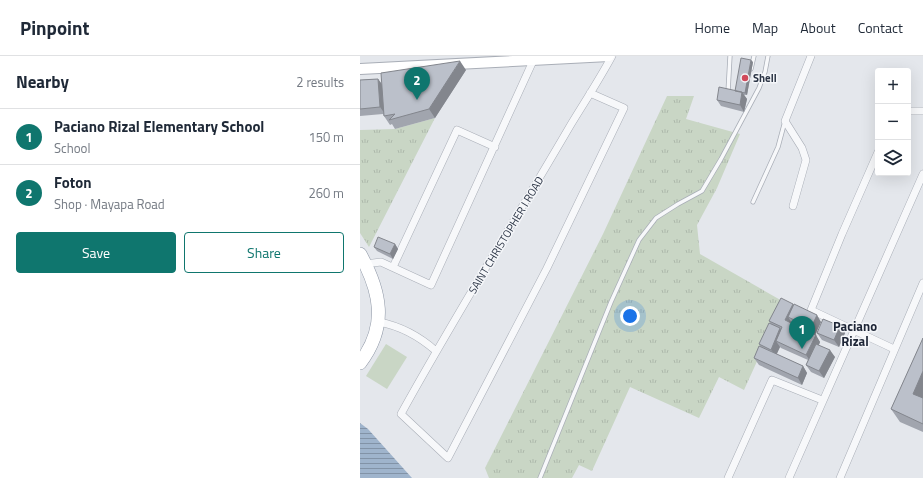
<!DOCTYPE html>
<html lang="en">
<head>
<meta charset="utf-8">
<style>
	:root { --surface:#fff; --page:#f6f6f7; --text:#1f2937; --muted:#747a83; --line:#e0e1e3; --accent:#0f766e }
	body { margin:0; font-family:"Titillium Web",sans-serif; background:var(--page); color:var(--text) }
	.controls { position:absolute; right:12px; top:12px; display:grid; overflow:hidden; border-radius:4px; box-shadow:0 4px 16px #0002 }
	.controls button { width:36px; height:36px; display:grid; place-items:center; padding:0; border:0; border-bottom:1px solid var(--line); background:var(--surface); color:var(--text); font:20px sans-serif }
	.you { position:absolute; left:270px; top:260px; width:14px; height:14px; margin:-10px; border:3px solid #fff; border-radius:50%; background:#1a73e8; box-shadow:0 0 0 6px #1a73e833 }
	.badge { display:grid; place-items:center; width:26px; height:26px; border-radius:50%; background:var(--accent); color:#fff; font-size:13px; font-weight:700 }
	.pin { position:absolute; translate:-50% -33px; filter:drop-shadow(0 1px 2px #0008) }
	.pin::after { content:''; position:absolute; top:21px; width:14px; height:12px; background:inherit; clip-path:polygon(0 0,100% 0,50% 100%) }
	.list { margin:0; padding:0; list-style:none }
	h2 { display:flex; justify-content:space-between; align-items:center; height:52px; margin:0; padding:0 16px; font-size:17px }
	h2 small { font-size:13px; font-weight:400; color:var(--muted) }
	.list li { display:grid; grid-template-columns:26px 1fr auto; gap:12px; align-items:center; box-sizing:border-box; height:56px; padding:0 16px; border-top:1px solid var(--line) }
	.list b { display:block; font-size:15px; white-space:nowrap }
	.list p { margin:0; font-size:13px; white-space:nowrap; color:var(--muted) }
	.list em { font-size:13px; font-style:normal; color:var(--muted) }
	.actions { display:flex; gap:8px; padding:12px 16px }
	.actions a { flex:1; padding:9px 0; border:1px solid var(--accent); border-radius:4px; text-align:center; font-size:14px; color:var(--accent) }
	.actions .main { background:var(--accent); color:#fff }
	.icon { flex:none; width:22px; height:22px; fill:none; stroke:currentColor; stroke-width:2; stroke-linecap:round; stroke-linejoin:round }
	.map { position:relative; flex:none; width:563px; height:422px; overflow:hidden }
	header { display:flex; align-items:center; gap:24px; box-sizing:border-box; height:56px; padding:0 20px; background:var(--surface); border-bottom:1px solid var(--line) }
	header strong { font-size:19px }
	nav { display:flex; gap:22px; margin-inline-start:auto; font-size:14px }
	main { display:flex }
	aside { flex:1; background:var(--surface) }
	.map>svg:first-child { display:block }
	.grass { fill:url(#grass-tufts) }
	.park { fill:#c9d6c5 }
	.water { fill:url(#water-rules) }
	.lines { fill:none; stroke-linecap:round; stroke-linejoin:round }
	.lane-casing { stroke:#a9aeb7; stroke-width:5 }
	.street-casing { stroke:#a9aeb7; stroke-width:8 }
	.secondary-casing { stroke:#a9aeb7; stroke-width:12 }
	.highway-casing { stroke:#8b94a3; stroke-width:14 }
	.lane { stroke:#f7f8fa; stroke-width:3.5 }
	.street { stroke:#f7f8fa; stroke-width:7 }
	.secondary { stroke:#fff; stroke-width:10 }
	.highway { stroke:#fff; stroke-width:13 }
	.wall { fill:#a1a5ae }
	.shaded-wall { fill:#83868d }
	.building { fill:#bbc0ca; stroke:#83868d }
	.poi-dot { fill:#d1495b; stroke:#f4f6f9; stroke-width:1.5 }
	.labels { text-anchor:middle; stroke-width:3; stroke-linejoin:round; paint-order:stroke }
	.poi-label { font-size:11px; font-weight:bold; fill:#2b3445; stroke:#f4f6f9; text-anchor:start }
	.street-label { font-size:11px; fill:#2b3445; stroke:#f4f6f9 }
	.quarter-label { font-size:13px; font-weight:bold; fill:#1d2536; stroke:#f4f6f9 }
</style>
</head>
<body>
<header>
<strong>Pinpoint</strong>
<nav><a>Home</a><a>Map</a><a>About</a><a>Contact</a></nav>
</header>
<main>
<aside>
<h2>Nearby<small>2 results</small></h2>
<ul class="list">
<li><span class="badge">1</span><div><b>Paciano Rizal Elementary School</b><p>School</p></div><em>150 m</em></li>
<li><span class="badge">2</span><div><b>Foton</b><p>Shop · Mayapa Road</p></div><em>260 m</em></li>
</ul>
<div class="actions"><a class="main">Save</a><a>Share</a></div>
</aside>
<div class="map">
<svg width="563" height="422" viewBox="0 0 563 422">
	<defs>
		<pattern id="grass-tufts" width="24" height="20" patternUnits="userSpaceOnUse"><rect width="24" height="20" fill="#c9d6c5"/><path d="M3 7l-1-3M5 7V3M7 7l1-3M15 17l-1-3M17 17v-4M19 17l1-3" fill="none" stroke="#adb8ab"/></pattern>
		<pattern id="water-rules" width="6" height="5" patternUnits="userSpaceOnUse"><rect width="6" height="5" fill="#9fb4cc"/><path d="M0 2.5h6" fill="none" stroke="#8293a7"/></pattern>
	</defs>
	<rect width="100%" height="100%" fill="#e4e7ec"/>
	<!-- grass -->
	<path class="grass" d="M307,40h27l-8,23 54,15 -23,54 -20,37 3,29 84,48 -40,88 -25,-13 -20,41 -69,-31 -38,84 -13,-6 -7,13h-83l-4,-10 118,-234z
		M75,62l-66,129 -9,-14v-103l35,-1z"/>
	<!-- park -->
	<path class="park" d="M26,288l21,13 -20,32 -21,-13z"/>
	<!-- water -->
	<path class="water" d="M0,367l8,6 44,49h-52z"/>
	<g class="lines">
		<defs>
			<path id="lane" d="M391,13l3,-13
				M368,36l2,-36
				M393,146l25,-55 7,-26
				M180,422l71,-176 28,-62 17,-22 22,-14 24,-13 19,-32 38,-71 6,-16 3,-16"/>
			<path id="street" d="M230,37l34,15 -77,160 -99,190 -47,-44c54,-98 113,-192 169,-288 14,-23 29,-46 42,-70
				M548,55h15
				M518,96l-36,82 -31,76 83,39
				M433,150l13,-46 -4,-12 -17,-27 26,-65
				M5,208l16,-2 50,23 102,-224v-5
				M33,211l64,-137 38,17
				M19,266c21,4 40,14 57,29
				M368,422l44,-98 50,20
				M429,422l134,-304
				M480,422l83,-195"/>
			<path id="secondary" d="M0,13l249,-13"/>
			<path id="highway" d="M0,198c21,38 28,72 0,109"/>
		</defs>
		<!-- lane casing -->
		<use href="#lane" class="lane-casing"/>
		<!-- street casing -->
		<use href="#street" class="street-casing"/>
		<!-- secondary casing -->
		<use href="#secondary" class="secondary-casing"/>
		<!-- highway casing -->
		<use href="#highway" class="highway-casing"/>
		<!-- lane -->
		<use href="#lane" class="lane"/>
		<!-- street -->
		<use href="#street" class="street"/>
		<!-- secondary -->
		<use href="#secondary" class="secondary"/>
		<!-- highway -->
		<use href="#highway" class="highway"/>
	</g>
	<!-- wall -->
	<path class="wall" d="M393,6l-6,33h-3l3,4 -3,13 -23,-6 -4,-6 18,-9z
		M106,14l-31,48 -40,11 -3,-5 -2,1 -6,-9 -1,-2 -23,2v-36l18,-1 4,5z
		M35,188l3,5 -5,10 -16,-8 -3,-4z
		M434,249l27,17 -6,13 5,7 -1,3 16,12 -11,21 -13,-6 -5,-7 2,-5 -27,-12 -1,-1 -4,7 27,12 4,7 -5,12 -43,-20 -5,-7 7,-10 -2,-4 12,-20 -2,-3z
		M480,270l5,7 -6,14 -17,-7 -5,-7z
		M563,282v94l-23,-10 -9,-13z"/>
	<!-- shaded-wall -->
	<path class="shaded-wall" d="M391,4l2,2 -6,33 -2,-2z
		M100,5l6,9 -31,48 -6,-9z
		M18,23l5,7 2,28 -5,-7z
		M382,36l5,7 -3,13 -4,-7z
		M35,188l3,5 -5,10 -3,-5z
		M433,248l4,7 -9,6 4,6 -2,4 -5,-7z
		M457,259l4,7 -6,13 -4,-7z
		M480,270l5,7 -6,14 -5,-7z
		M420,272l5,7 -9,6 4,6 -4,9 -5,-6z
		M456,279l4,7 -9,20 -5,-7z
		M470,294l5,7 -11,21 -5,-7z
		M443,310l4,7 -5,12 -4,-7z
		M563,315v33l-10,-10z"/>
	<!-- building -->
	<path class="building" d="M381,2l10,2 -6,33 -10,-2z
		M100,5l-31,48 -40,11 6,-6 -11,2 -3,-43z
		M18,23l2,28 -20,2v-29z
		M359,31l23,5 -2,13 -23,-5z
		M18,181l17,7 -5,10 -16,-7z
		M421,242l12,6 -8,16 31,15 -10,20 -30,-14 6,-14 -13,-6z
		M434,248l23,11 -6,13 -23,-11z
		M463,263l17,7 -6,14 -17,-7z
		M409,267l11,5 -9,22 -12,-6z
		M563,282v33l-10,23 10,4v26l-32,-15z
		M456,288l14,6 -11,21 -13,-6z
		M399,290l44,20 -5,12 -44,-20z"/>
	<!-- markers -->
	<circle class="poi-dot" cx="385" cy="22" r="4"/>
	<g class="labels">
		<!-- poi labels -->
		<g class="poi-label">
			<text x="393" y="26">Shell</text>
		</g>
		<!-- street labels -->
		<g class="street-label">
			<text transform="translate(146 179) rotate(-59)" y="4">SAINT CHRISTOPHER I ROAD</text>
		</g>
		<!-- quarter labels -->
		<g class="quarter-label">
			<text x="495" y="275">Paciano<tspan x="495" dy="15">Rizal</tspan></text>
		</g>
	</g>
</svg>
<div class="controls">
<button>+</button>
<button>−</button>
<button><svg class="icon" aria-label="layers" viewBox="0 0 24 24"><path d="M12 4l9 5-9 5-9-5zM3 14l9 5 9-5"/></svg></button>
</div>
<div class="you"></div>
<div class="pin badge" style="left:442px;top:293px">1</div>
<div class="pin badge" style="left:57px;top:44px">2</div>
</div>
</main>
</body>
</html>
